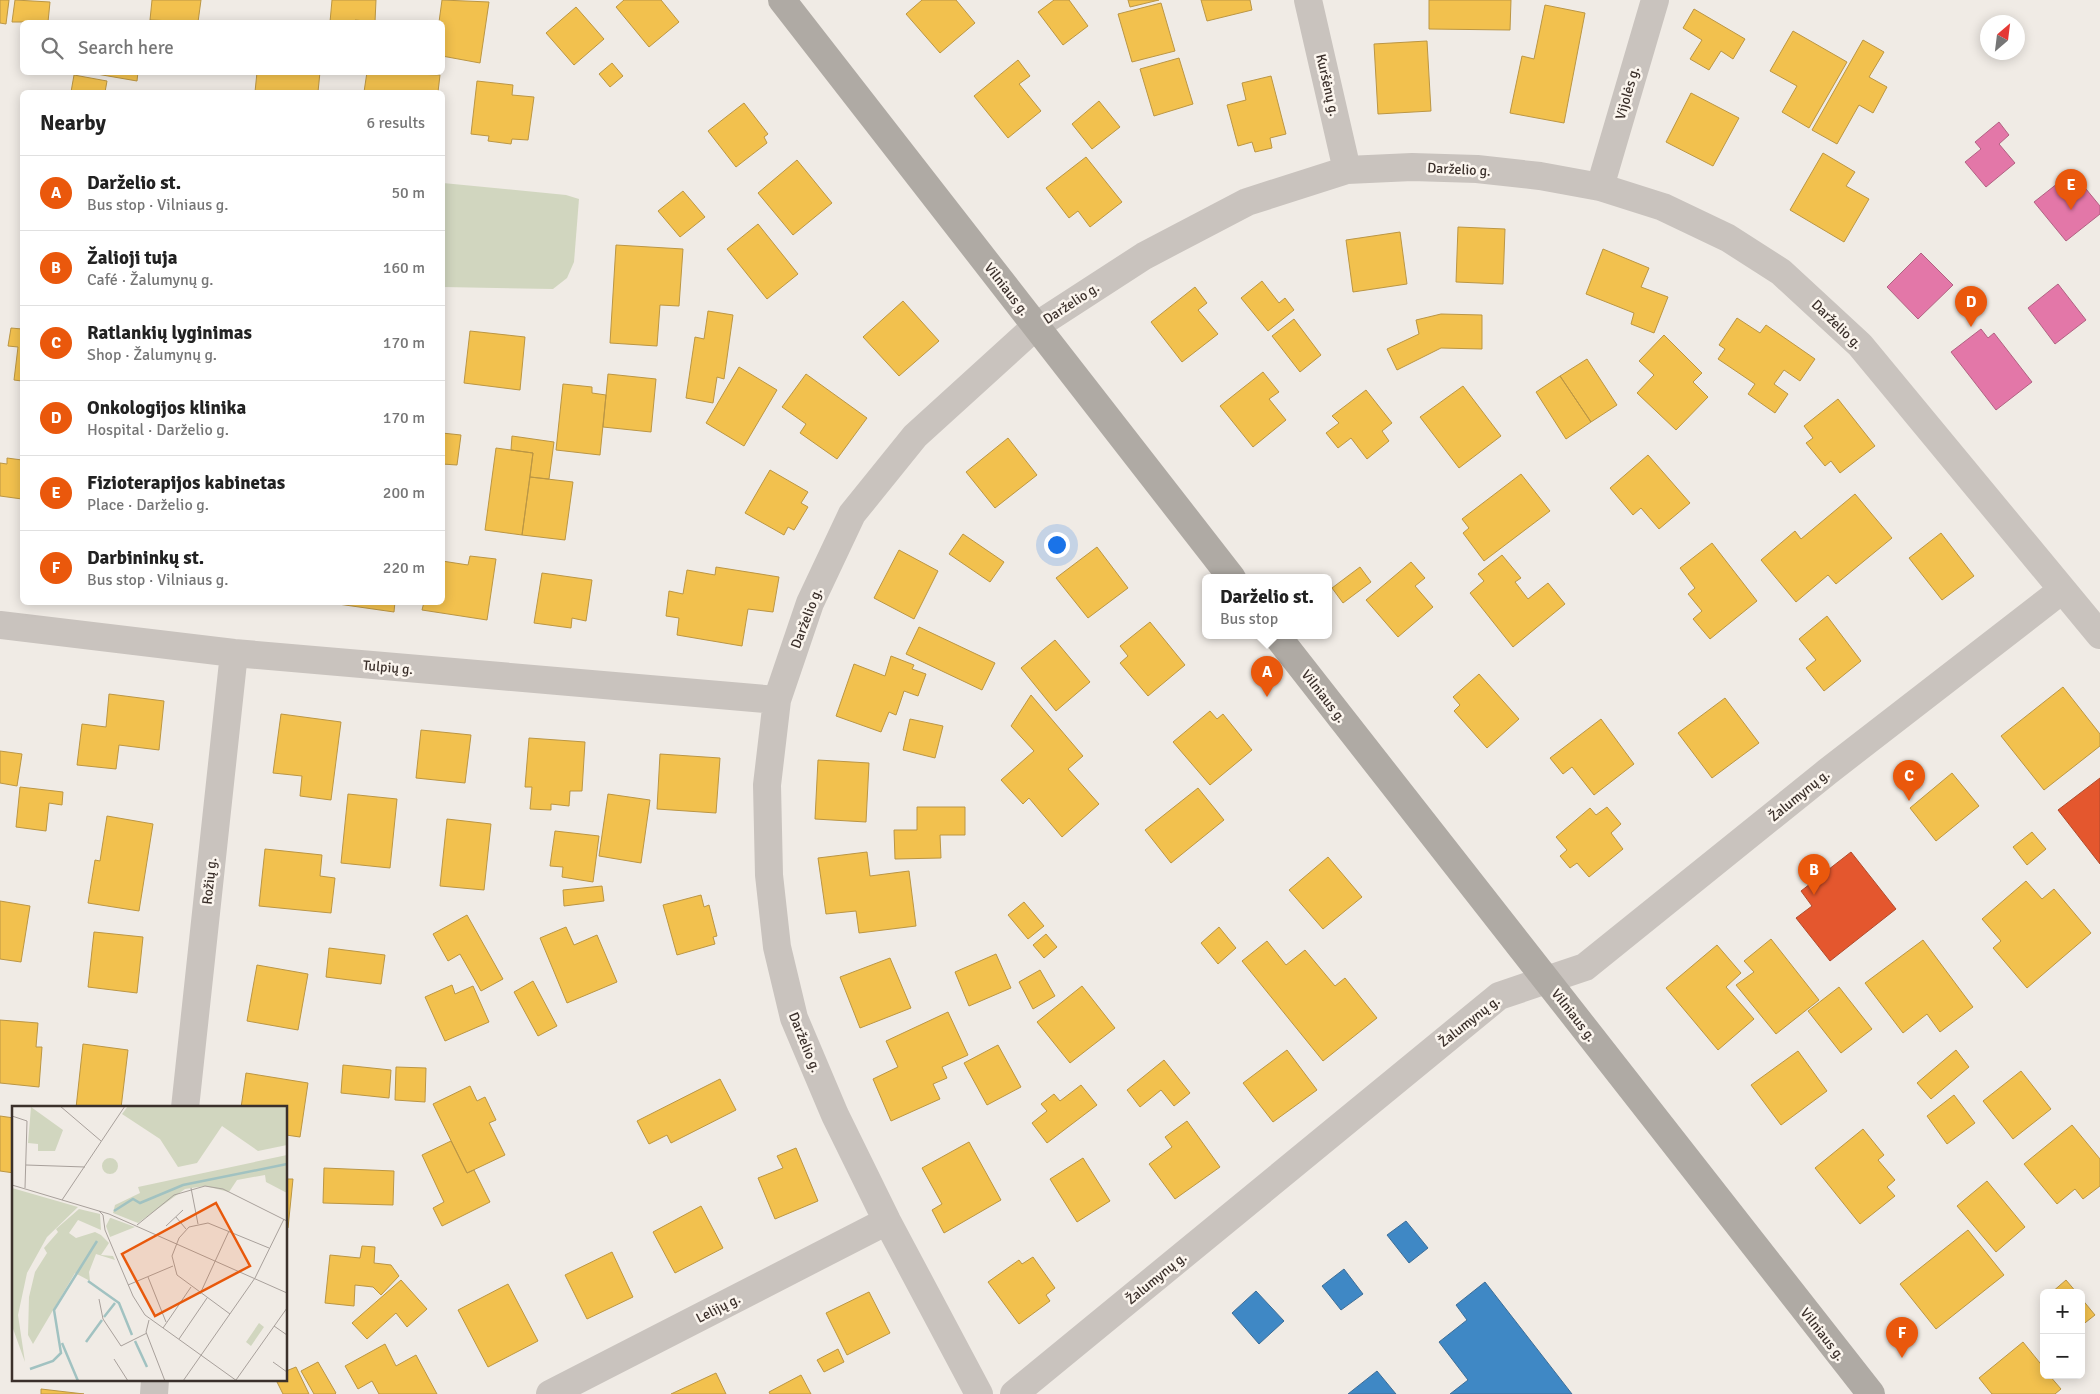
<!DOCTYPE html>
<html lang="en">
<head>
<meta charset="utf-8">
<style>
	:root { --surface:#fff; --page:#f6f6f6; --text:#222; --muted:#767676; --line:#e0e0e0; --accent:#ea580c }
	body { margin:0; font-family:Signika,sans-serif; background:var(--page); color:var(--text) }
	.controls { position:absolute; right:15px; bottom:15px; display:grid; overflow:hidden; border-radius:8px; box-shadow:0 2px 12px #0003 }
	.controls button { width:45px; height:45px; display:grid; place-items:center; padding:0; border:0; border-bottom:1px solid var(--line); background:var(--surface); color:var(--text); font:25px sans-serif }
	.compass { position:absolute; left:1980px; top:15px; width:45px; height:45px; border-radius:50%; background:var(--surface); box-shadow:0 2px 12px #0003; rotate:28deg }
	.you { position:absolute; left:1056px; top:544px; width:18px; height:18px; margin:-12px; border:4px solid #fff; border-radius:50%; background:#1a73e8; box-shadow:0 0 0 8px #1a73e833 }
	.badge { display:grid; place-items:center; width:32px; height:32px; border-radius:50%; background:var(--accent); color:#fff; font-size:16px; font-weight:700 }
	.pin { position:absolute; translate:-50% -41px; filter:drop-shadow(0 1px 2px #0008) }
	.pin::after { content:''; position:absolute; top:26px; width:18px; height:15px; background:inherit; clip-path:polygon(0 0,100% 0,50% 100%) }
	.popup { position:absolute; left:1202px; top:574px; width:130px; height:65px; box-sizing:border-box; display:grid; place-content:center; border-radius:8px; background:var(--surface); filter:drop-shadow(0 1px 4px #0005); font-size:16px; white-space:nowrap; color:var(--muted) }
	.popup b { font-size:19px; color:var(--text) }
	.popup::after { content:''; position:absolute; left:50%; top:100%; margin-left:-10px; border:10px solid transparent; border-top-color:var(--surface) }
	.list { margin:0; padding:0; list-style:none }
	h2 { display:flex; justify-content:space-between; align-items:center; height:65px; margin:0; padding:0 20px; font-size:21px }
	h2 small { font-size:16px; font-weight:400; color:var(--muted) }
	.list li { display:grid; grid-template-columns:32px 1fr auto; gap:15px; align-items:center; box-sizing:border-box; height:75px; padding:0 20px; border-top:1px solid var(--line) }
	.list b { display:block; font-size:19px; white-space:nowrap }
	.list p { margin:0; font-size:16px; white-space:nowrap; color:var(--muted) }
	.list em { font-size:16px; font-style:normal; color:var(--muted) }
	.icon { flex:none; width:28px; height:28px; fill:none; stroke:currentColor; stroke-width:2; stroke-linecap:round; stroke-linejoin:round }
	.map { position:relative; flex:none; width:2100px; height:1394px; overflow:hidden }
	.search { position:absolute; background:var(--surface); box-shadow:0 2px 12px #0003; left:20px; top:20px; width:425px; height:55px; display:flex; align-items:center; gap:12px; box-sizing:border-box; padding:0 18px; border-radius:8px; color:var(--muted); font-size:19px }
	.panel { position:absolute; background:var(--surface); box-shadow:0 2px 12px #0003; left:20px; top:90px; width:425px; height:515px; border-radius:8px }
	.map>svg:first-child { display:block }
	.green { fill:#d1d6bf }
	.homes { fill:#f2c14e; stroke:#bb9644 }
	.shops { fill:#e4572e; stroke:#b14b2d }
	.schools { fill:#3f88c5; stroke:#3e6e97 }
	.health { fill:#e377a8; stroke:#b16282 }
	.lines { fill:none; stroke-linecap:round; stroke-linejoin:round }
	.minor { stroke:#c9c3be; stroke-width:28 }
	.highway { stroke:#afaaa4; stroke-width:28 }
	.labels { text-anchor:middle; stroke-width:5; stroke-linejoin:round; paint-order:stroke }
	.street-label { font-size:14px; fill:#3b302b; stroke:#fbf5ee }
	.inset-river { fill:none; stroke:#a1c2c1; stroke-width:2.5 }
	.inset-road { fill:none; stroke:#a8a09b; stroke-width:1 }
	.view { fill:#e8590c; fill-opacity:0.15; stroke:#e8590c; stroke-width:2.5 }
	.inset-edge { fill:none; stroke:#3b302b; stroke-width:2.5 }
</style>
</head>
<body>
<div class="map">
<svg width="2100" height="1394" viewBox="0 0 2100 1394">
	<rect width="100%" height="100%" fill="#f0ebe5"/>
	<!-- green -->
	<path class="green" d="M443,183l123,12 13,4 -5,63 -7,16 -14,11 -110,-2z"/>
	<!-- homes -->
	<path class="homes" d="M0,0h9l-3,24 -6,-1z
		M15,0l35,2 -2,20h-36z
		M152,0h49l-3,22 -48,-2z
		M332,0h44l-1,22 -20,-2v2h-25z
		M442,0l47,2 -9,61 -38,-7v-34h-3z
		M624,0h37l18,22 -30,25 -33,-40z
		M922,0h34l19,23 -35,30 -34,-39z
		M1054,0h15l19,26 -25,19 -25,-33z
		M1128,0h31l-29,7z
		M1201,0h49l2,10 -45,11z
		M1429,0h82l-1,30 -81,-1z
		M1161,3l14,48 -43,11 -14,-48z
		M1545,5l40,8 -21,110 -54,-10 12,-57 12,3z
		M576,7l28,32 -30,26 -28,-32z
		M1694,9l51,30 -12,20 -12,-8 -12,19 -19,-11 12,-19 -19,-12z
		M1793,31l54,31 -38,66 -27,-16 15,-26 -27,-15z
		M1863,40l21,12 -15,25 18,10 -14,26 -14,-8 -22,39 -25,-14z
		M1427,41l4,70 -53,3 -4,-70z
		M1179,58l14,46 -39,12 -14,-47z
		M1018,60l12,16 -11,8 22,27 -33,27 -34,-42z
		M612,63l11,13 -13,11 -11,-13z
		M85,72h53l-1,9z
		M257,72h63l-2,20h-63z
		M367,72l73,3 -2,17h-74z
		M74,75l33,6 -2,11h-34z
		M1271,76l15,58 -16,4 2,10 -17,4 -3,-10 -14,4 -11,-41 19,-5 -4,-17z
		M477,81l36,4 -1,10 22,2 -6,43 -16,-1 -1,5 -23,-3 1,-5 -18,-2z
		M1691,93l48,25 -26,48 -47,-24z
		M1099,101l21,26 -28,22 -20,-25z
		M744,103l24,31 -4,3 3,6 -31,24 -28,-36z
		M1823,153l32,19 -9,14 23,13 -25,43 -54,-32z
		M1086,157l36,45 -32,25 -12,-16 -9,7 -23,-30z
		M797,160l35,43 -39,32 -35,-42z
		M683,191l22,26 -25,20 -22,-26z
		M758,224l40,50 -31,25 -40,-50z
		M1458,227l47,2 -2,55 -47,-2z
		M1400,232l7,52 -54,8 -7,-52z
		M616,245l67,4 -4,57 -19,-1 -3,41 -47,-3z
		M1603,249l46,19 -8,19 27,10 -14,36 -23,-9 3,-11 -48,-19z
		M1262,281l17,22 6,-5 9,12 -26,21 -27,-33z
		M1195,287l12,16 -9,7 20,24 -36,28 -31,-40z
		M903,301l36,40 -40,35 -36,-39z
		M708,311l25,4 -9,64 -7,-2 -4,26 -27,-5 9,-61 9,2z
		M1441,314l41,1v34l-41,-1 -44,22 -10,-21 32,-15 -3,-14z
		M1737,318l23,15 6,-8 49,34 -15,22 -16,-11 -10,14 14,10 -13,19 -27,-19 7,-10 -37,-25 7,-10 -6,-4z
		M1294,319l27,36 -21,17 -28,-36z
		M11,328l11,1v52l-8,-1 4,-33 -10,-1z
		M470,331l55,6 -5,53 -56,-7z
		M1664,335l38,38 -9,9 15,15 -32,33 -39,-37 17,-18 -15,-14z
		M1587,359l30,46 -26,17 -31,-46z
		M739,367l38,23 -33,56 -38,-23z
		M1263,372l16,20 -10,7 17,21 -33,27 -33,-41z
		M608,374l48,5 -5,53 -48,-5z
		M806,374l61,44 -30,41 -37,-26 6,-9 -24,-17z
		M1560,376l31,46 -25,17 -30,-47z
		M563,384l29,3v6l14,2 -6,60 -44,-5z
		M1463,386l38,50 -42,32 -39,-51z
		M1366,390l26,33 -10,8 7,10 -22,18 -16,-21 -13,10 -12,-15 13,-10 -7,-7z
		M1838,399l37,47 -35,27 -9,-12 -6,5 -19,-23 7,-5 -9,-12z
		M442,433l19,2 -4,30 -15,-1z
		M512,436l42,6 -5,37 -19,-2 3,-24 -22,-3z
		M1008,438l29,37 -42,33 -29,-36z
		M496,448l37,5 -11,82 -37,-5z
		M1648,455l42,48 -31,26 -18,-21 -8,7 -23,-27z
		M7,458l15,2v39l-22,-3v-33l7,1z
		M770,470l38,22 -7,11 7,4 -14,23 -6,-3 -4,8 -39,-22z
		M1521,474l29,37 -66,50 -21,-28 6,-5 -7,-9z
		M530,477l43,5 -8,58 -43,-5z
		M1855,494l37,44 -56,46 -8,-9 -32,27 -35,-42 34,-29 6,8z
		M1941,533l33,43 -32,24 -33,-42z
		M963,534l41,28 -14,20 -41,-28z
		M1712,543l45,58 -47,38 -17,-20 9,-8 -14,-17 7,-6 -15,-20z
		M1097,547l31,41 -40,30 -32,-40z
		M899,550l39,21 -24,48 -40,-21z
		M1502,555l19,23 -6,4 13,17 20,-16 17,21 -52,43 -43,-54 14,-12 -6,-7z
		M470,556l26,3 -9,61 -65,-10 2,-8h18v-41l26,4z
		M1411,562l14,16 -10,8 18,21 -35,30 -32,-37z
		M716,567l63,10 -6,35 -25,-3 -6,37 -65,-11 2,-17 -13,-2 3,-25 14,3 4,-24 28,5z
		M1360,567l11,15 -28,21 -11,-15z
		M542,573l50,7 -6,41 -14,-3 -1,10 -37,-5z
		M324,602h71l-1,10z
		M1827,616l34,45 -37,30 -18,-23 10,-8 -17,-21z
		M1150,622l35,43 -37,31 -28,-33 8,-7 -8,-10z
		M919,627l76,36 -13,27 -76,-36z
		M1055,640l35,42 -34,29 -35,-43z
		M891,656l23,9 -2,4 14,5 -8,22 -14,-5 -8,24 -7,-3 -8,20 -45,-16 18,-52 31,12z
		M1479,674l40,45 -32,29 -33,-37 6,-6 -7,-8z
		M2063,687l37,47v12l-56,44 -43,-54z
		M109,694l55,7 -5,49 -40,-5 -3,24 -39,-4 5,-41 24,3z
		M1031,695l52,61 -15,13 31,35 -37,33 -33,-39 -6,6 -22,-24 33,-29 -23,-25z
		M1725,698l34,45 -47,35 -34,-45z
		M1210,711l7,8 6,-5 29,36 -42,35 -37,-43z
		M281,714l60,8 -10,78 -31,-4 2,-20 -29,-3z
		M910,719l33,7 -8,32 -32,-8z
		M1601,719l33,45 -40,31 -22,-28 -9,7 -13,-16z
		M421,730l50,5 -6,48 -49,-5z
		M529,738l56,4 -3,49h-12l-1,15 -18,-2v6l-21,-1 2,-22h-7z
		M0,751l22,3 -5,32 -17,-3z
		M660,754l60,4 -4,55 -59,-4z
		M818,760l51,3 -3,59 -51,-3z
		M1952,773l27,33 -43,35 -26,-33z
		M20,787l43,5 -1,13 -13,-2 -3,28 -30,-4z
		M1198,788l26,32 -53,43 -26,-33z
		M348,794l49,5 -7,69 -49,-5z
		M608,794l42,6 -9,63 -42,-7z
		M917,807h48v28h-25l1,23 -46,1 -1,-29h23z
		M1607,807l14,17 -10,9 12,16 -34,28 -12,-14 -7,5 -10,-12 7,-6 -11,-13 34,-29 6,7z
		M107,816l46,8 -14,87 -51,-8 7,-43 5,1z
		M447,819l44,5 -7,66 -44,-4z
		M555,831l44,5 -6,46 -31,-5 1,-10 -13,-1z
		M2032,832l14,17 -19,16 -14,-18z
		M265,849l57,6 -2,21 15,2 -4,35 -72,-7z
		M867,852l3,24 39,-5 7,55 -57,7 -3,-22 -30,3 -8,-56z
		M1328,857l34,40 -39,32 -34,-39z
		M2026,881l16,18 12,-10 37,44 -64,55 -34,-40 8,-7 -19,-22z
		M602,886l2,15 -40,5 -1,-16z
		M701,895l3,12 5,-2 8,31 -4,1 2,7 -38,11 -14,-50z
		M0,901l30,5 -9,56 -21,-3z
		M1024,902l20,24 -16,13 -20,-24z
		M467,915l36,64 -22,12 -21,-37 -12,7 -15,-27z
		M566,927l8,18 23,-10 20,47 -50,21 -27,-65z
		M1219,927l17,21 -18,16 -17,-21z
		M94,932l49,5 -6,56 -49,-6z
		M1046,934l11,13 -13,11 -11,-13z
		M1771,939l48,61 -43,34 -40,-49 18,-13 -10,-11z
		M1923,940l50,67 -33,25 -13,-18 -24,19 -38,-50z
		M1267,941l19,24 19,-15 30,36 10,-8 32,40 -54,43 -81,-100z
		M1717,945l24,28 -15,14 28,32 -36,31 -52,-62z
		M329,948l56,7 -4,29 -55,-7z
		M996,954l15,34 -42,18 -14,-34z
		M890,958l21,50 -51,20 -20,-51z
		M257,965l51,9 -10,56 -51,-9z
		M1040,970l15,26 -22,13 -14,-27z
		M533,981l24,45 -19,10 -24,-44z
		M452,985l3,9 18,-8 16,36 -44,19 -20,-44z
		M1082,986l33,42 -45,35 -33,-41z
		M1839,987l33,42 -31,24 -33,-42z
		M948,1012l20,43 -26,12 5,11 -14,6 7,15 -49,22 -18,-42 25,-12 -12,-26z
		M0,1020l38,3 -2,24h6l-3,40 -39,-4z
		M83,1044l45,6 -7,58h-45z
		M998,1045l23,42 -34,18 -23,-42z
		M1287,1050l30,40 -44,32 -30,-39z
		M1956,1050l13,17 -38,32 -14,-16z
		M1798,1051l29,40 -46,34 -30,-40z
		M1164,1060l26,33 -16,13 -13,-16 -21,17 -13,-17z
		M343,1065l48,5 -2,28 -48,-5z
		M396,1067l30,1 -1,34 -30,-2z
		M2021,1071l30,38 -38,30 -30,-38z
		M246,1073l62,10 -8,54 -14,-2v-27h-45z
		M720,1079l16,31 -65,33 -4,-8 -18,9 -12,-23z
		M1081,1085l16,20 -50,38 -15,-20 15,-12 -6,-7 13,-10 6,7z
		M470,1086l7,15 8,-4 11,23 -7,3 16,32 -38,18 -34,-69z
		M1954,1095l21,28 -28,21 -20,-28z
		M0,1116l14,2v55l-14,-2z
		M1187,1121l33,46 -45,32 -26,-35 23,-17 -7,-10z
		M2072,1125l28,34v27l-17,13 -8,-10 -18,15 -33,-40z
		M1863,1129l21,26 -6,5 17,20 -8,7 8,9 -35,28 -45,-56z
		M451,1141l16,32 7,-3 16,32 -48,24 -9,-18 11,-6 -22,-47z
		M969,1142l32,58 -57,33 -12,-23 10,-6 -20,-36z
		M796,1148l22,53 -43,18 -17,-41 25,-10 -6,-12z
		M1083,1158l27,43 -33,21 -27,-43z
		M324,1168l70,3 -1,34 -70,-2z
		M286,1179h7l-5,49h-2z
		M1987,1181l38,46 -29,25 -39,-46z
		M701,1206l22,42 -48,25 -22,-41z
		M1968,1230l36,45 -68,54 -36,-45z
		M362,1246l13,1 -1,16 17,2 8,11 -18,19 -8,-8 -18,-2 -1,21 -29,-3 5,-48 30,3z
		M612,1252l21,45 -46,22 -22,-44z
		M1033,1257l22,31 -9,7 4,6 -31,23 -31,-42 31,-22 3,4z
		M401,1280l26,29 -20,18 -11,-14 -29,26 -15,-16z
		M2066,1280l11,13h-26z
		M508,1284l30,57 -50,26 -30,-57z
		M869,1292l21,41 -43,22 -21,-42z
		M2081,1298l14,17 -14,11z
		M2023,1342l21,26v7h5l12,14 -6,5h-63l-13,-16z
		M385,1344l11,22 20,-11 21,39h-58l-7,-13 -14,8 -13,-23z
		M838,1349l6,13 -20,10 -7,-12z
		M318,1362l18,31 -1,1h-21l-13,-23z
		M296,1367l13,27h-26l-7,-14h10v-9z
		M716,1373l10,21h-55z
		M801,1375l10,19h-41l-1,-2z
		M41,1389l43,5h-43z"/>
	<!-- shops -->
	<path class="shops" d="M2100,778v86l-42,-54z
		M1851,852l45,57 -66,52 -34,-43 16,-12 -11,-15z"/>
	<!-- schools -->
	<path class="schools" d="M1406,1221l22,27 -19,15 -22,-28z
		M1344,1269l19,25 -22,16 -19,-24z
		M1485,1282l87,112h-122l18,-14 -29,-38 28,-22 -11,-15z
		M1256,1291l28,30 -25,23 -27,-31z
		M1377,1371l19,23h-48z"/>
	<!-- health -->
	<path class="health" d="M1999,122l10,13 -10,9 16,19 -29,24 -21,-25 16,-13 -6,-7z
		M2072,172l28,34v8l-34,27 -32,-39z
		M1921,253l32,32 -35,34 -31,-32z
		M2058,284l28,36 -31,24 -27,-36z
		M1981,329l7,9 6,-5 38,49 -36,28 -45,-58z"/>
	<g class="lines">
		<!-- minor -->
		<path class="minor" d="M1308,0l39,170
			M1600,187l55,-187
			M0,625l234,28 543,47
			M185,1108l49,-455
			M154,1394l1,-14
			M550,1394l337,-173
			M979,1394l-92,-173 -52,-106 -41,-97 -17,-71 -8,-72 -2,-90 10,-85 33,-97 42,-89 63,-78 121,-110 108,-70 103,-54 100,-32 65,-3 65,2 63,7 60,11 63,20 65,31 53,34 79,73 240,290
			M1014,1394l485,-398 86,-29 242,-195 235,-182"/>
		<!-- highway -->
		<path class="highway" d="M782,0l450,578
			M1277,636l594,758"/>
	</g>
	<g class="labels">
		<!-- street labels -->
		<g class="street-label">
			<text transform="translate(1328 85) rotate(77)" y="5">Kuršėnų g.</text>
			<text transform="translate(1627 93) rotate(-74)" y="5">Vijolės g.</text>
			<text transform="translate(1459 169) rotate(3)" y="5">Darželio g.</text>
			<text transform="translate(1007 289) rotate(52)" y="5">Vilniaus g.</text>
			<text transform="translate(1071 303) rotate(-33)" y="5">Darželio g.</text>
			<text transform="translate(1837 324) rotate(44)" y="5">Darželio g.</text>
			<text transform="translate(806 618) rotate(-69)" y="5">Darželio g.</text>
			<text transform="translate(388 667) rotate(5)" y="5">Tulpių g.</text>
			<text transform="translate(1324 696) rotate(52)" y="5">Vilniaus g.</text>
			<text transform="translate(1799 795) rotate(-39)" y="5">Žalumynų g.</text>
			<text transform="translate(209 881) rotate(-84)" y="5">Rožių g.</text>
			<text transform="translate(1574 1015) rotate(52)" y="5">Vilniaus g.</text>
			<text transform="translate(1469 1021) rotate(-38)" y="5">Žalumynų g.</text>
			<text transform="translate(805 1042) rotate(68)" y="5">Darželio g.</text>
			<text transform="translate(1156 1278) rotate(-39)" y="5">Žalumynų g.</text>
			<text transform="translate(718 1308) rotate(-27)" y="5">Lelijų g.</text>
			<text transform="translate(1823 1334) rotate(52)" y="5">Vilniaus g.</text>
		</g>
	</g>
	<!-- overview -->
	<g transform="translate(12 1106)">
		<rect width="275" height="275" fill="#f0ebe5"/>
		<path d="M116,0h159v39l-29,6 -36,-25 -25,37 -19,4 -18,-28 -38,-25zM19,1l32,23 -8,21h-17v-7l-10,-1zM275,49v38l-21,-11 -1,-7 -28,5 -8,12 -24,-6 -20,3 -47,34 -25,-10 2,-8 25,-12 -2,-6zM90 60a8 8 0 1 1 16 0a8 8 0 1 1-16 0ZM0,82l66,19 -31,30 -20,36 -9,42 7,47 -13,-36zM67,103l21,5 1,16 -23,-10 -9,13 7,5 19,-6 6,3 8,8 -8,12 12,1 2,4 -19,-6 -7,18 1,9 -15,-8 -42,71 -5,-9 1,-38 6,-25 12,-19 -3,-5 14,-16 -2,-3zM98,112h1l24,9 -25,10 -4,-11zM247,217l5,4 -13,19 -5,-4z" fill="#d1d6bf"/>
		<path class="inset-river" d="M102,105l19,-12 7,4 43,-18 104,-21M76,175l31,22 13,32M92,211l11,-14M123,235l12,26M74,236l16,-22M50,237l16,38M18,263l23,-8 8,-8 -7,-43 43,-69"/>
		<path class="inset-road" d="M48,0l41,35M0,10l15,5 -2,67M14,59l59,2M0,79l97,29 178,79M179,82l7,36M50,94l63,-94M87,105l4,4 2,15 28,66 12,19 92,66M164,111l10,12M125,119l37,-30 31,-9 18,3 64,32M154,120l17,-16M136,171l18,45M116,179l45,-19M188,188l29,-63M87,193l4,20 18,27 26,-13M218,208l-53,-39 -5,-19 7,-18 10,-11 19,-4 61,25M137,214l-3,12 19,49M262,220l13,9M151,222l28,-41M167,233l28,-41M102,253l14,22M261,256l14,10M224,274l51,-72M171,275l72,-103 29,-59"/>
		<path class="view" d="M204,97l34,63 -95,50 -33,-62z"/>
		<rect width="275" height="275" class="inset-edge"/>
	</g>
</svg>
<div class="controls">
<button>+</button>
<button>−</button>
</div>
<svg class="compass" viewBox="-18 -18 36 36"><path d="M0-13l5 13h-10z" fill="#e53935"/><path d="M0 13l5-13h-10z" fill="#767676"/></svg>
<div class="you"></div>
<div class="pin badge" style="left:1267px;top:697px">A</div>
<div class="popup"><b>Darželio st.</b>Bus stop</div>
<div class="pin badge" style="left:1814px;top:895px">B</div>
<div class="pin badge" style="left:1909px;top:801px">C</div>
<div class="pin badge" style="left:1971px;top:327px">D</div>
<div class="pin badge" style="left:2071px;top:210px">E</div>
<div class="pin badge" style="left:1902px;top:1358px">F</div>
<div class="search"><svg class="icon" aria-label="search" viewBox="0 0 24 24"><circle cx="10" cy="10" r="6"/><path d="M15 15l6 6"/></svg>Search here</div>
<section class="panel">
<h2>Nearby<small>6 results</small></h2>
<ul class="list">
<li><span class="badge">A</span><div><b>Darželio st.</b><p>Bus stop · Vilniaus g.</p></div><em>50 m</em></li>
<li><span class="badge">B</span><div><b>Žalioji tuja</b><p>Café · Žalumynų g.</p></div><em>160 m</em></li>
<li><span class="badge">C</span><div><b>Ratlankių lyginimas</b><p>Shop · Žalumynų g.</p></div><em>170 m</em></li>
<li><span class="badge">D</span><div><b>Onkologijos klinika</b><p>Hospital · Darželio g.</p></div><em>170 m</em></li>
<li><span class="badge">E</span><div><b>Fizioterapijos kabinetas</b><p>Place · Darželio g.</p></div><em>200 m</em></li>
<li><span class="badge">F</span><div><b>Darbininkų st.</b><p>Bus stop · Vilniaus g.</p></div><em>220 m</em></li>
</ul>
</section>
</div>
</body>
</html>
